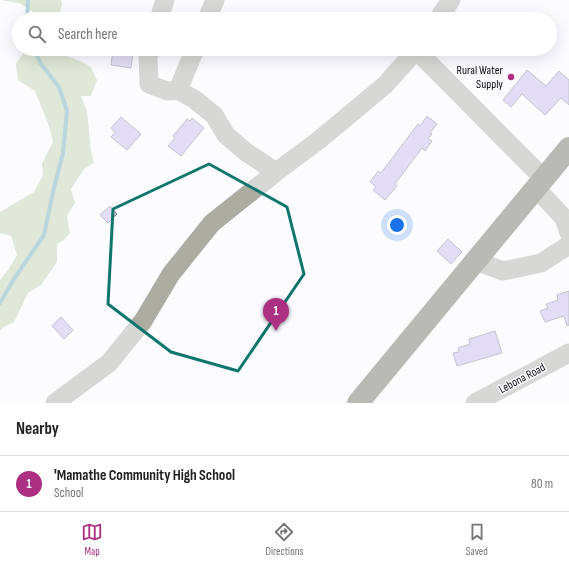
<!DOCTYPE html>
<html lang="en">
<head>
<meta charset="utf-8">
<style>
	:root { --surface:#fff; --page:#f6f6f6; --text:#202124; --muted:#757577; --line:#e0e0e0; --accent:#ab3082 }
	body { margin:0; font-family:"Sofia Sans Condensed",sans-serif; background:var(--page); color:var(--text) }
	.you { position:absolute; left:397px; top:225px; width:14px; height:14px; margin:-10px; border:3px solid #fff; border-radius:50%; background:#1a73e8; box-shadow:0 0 0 6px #1a73e833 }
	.badge { display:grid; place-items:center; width:26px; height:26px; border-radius:50%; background:var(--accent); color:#fff; font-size:13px; font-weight:700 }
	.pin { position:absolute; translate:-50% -33px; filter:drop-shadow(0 1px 2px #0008) }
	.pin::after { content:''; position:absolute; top:21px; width:14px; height:12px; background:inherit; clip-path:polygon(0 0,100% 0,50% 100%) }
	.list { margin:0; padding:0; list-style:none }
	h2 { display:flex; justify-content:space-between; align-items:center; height:52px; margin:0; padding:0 16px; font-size:17px }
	h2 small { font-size:13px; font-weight:400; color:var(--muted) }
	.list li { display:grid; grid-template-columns:26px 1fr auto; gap:12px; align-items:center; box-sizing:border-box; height:56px; padding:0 16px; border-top:1px solid var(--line) }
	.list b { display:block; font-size:15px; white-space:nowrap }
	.list p { margin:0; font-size:13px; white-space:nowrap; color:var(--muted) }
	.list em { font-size:13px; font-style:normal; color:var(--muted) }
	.icon { flex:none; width:22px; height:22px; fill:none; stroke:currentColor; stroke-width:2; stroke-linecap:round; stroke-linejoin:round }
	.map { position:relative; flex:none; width:569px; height:403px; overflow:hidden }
	.search { position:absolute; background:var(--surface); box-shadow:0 4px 16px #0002; left:12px; right:12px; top:12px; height:44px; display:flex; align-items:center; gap:10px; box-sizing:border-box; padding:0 14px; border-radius:22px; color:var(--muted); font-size:15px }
	.sheet { height:108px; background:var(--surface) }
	nav { display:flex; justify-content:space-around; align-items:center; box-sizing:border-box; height:56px; border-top:1px solid var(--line); background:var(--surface); font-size:11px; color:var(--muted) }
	nav a { display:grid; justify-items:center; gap:2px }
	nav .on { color:var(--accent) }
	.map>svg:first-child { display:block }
	.green { fill:#bdd0ac }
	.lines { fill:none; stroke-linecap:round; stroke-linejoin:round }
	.stream { stroke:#6caab4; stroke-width:4 }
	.building { fill:#c4b9e6; stroke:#827e91 }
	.minor { stroke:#acaca3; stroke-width:19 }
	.major { stroke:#6b6b5a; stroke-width:22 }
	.marked { fill:none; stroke:#0f766e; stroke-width:3; stroke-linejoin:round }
	.poi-dot { fill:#ab3082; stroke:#fcfbff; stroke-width:1.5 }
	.labels { text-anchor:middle; stroke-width:3; stroke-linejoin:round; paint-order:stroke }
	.poi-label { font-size:12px; fill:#0d0b12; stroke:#fcfbff; text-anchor:end }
	.street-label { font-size:12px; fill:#0d0b12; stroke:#fcfbff }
</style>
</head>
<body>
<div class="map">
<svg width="569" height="403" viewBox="0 0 569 403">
	<rect width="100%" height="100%" fill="#fcfbff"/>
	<!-- green -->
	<path class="green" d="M1,0h60l1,4 -4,15h-24l-1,-7 -14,-9z
		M26,49h29l1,3 26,10 9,5 6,13 -6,16h-10l6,15 4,41 3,11 -10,6 -13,20 4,14 -8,13 3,17 -6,7 -7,4v18l-16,23 -13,8 -14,29 -10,5 -4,4v-51l8,-10 9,-15 -6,-19 -11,-3v-21l34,-20 9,-17 -1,-12 11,-21 -4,-16 -14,-35 -17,-11 -2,-16z"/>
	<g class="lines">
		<!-- stream -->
		<path class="stream" d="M27,19l1,-19
			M0,303l14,-24 30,-44 9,-43 10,-39 4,-42 -8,-24 -18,-23 -7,-15"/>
	</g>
	<!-- building -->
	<path class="building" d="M113,49l20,3 -2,16 -20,-3z
		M527,70l19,16 13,-15 10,9v25l-8,-7 -16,17 -23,-21 -11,13 -8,-7z
		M427,116l10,8 -7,9 2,1 -4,5 4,2 -7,10 -3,-3 -27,36 2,2 -12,14 -12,-10 3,-3 -6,-5 8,-11 3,2 37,-49 2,2z
		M121,117l20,17 -14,16 -16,-13 4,-5 -4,-4z
		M192,118l12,10 -23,28 -13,-10 7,-8 -2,-2 14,-17 3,2z
		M110,206l7,8 -9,9 -8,-8z
		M448,239l14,13 -11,12 -14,-13z
		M569,291v34l-2,1 -3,-10 -19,6 -5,-11 8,-3 -2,-4 12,-4 -1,-5z
		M61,317l12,13 -9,9 -12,-13z
		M495,331l7,22 -45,13 -4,-13 6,-1 -1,-4 12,-4 -1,-5z"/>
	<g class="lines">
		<!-- minor -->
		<path class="minor" d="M159,19l6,-19
			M207,19l8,-19
			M438,19l13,-19
			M151,49l-3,8 1,27 18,7 11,-1 16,9 20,16 12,20 20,17 30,20
			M419,49l5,9 120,121
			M178,90l17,-41
			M536,188l28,30 5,15
			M476,261l27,10 38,-8 28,-18
			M55,403l54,-40 34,-42 28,-47 41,-51 64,-51 43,-32 66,-55 32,-36
			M475,403l94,-50"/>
		<!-- major -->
		<path class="major" d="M358,403l211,-255"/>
	</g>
	<!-- marked area -->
	<path d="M0 0H569V403H0ZM209,164l78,43 17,67 -66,97 -67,-19 -63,-48 5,-95z" fill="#fcfbff" fill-opacity=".55" fill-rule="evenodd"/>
	<path class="marked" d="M209,164l78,43 17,67 -66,97 -67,-19 -63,-48 5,-95z"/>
	<!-- markers -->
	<circle class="poi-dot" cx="511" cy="77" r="4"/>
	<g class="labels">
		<!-- poi labels -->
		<g class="poi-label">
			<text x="503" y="74">Rural Water<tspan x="503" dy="14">Supply</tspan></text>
		</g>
		<!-- street labels -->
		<g class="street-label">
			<text transform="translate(522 378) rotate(-28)" y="4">Lebona Road</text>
		</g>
	</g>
</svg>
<div class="you"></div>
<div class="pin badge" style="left:276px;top:331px">1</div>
<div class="search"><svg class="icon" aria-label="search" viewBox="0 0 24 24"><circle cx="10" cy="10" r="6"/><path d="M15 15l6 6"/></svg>Search here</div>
</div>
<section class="sheet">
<h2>Nearby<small></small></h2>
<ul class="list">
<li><span class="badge">1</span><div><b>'Mamathe Community High School</b><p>School</p></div><em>80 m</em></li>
</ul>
</section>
<nav>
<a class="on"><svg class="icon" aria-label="map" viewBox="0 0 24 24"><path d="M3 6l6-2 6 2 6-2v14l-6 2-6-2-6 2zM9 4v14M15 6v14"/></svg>Map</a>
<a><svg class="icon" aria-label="directions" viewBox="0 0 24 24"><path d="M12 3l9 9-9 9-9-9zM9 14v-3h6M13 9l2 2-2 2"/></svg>Directions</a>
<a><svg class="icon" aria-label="saved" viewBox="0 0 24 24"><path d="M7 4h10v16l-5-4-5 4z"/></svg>Saved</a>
</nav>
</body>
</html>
